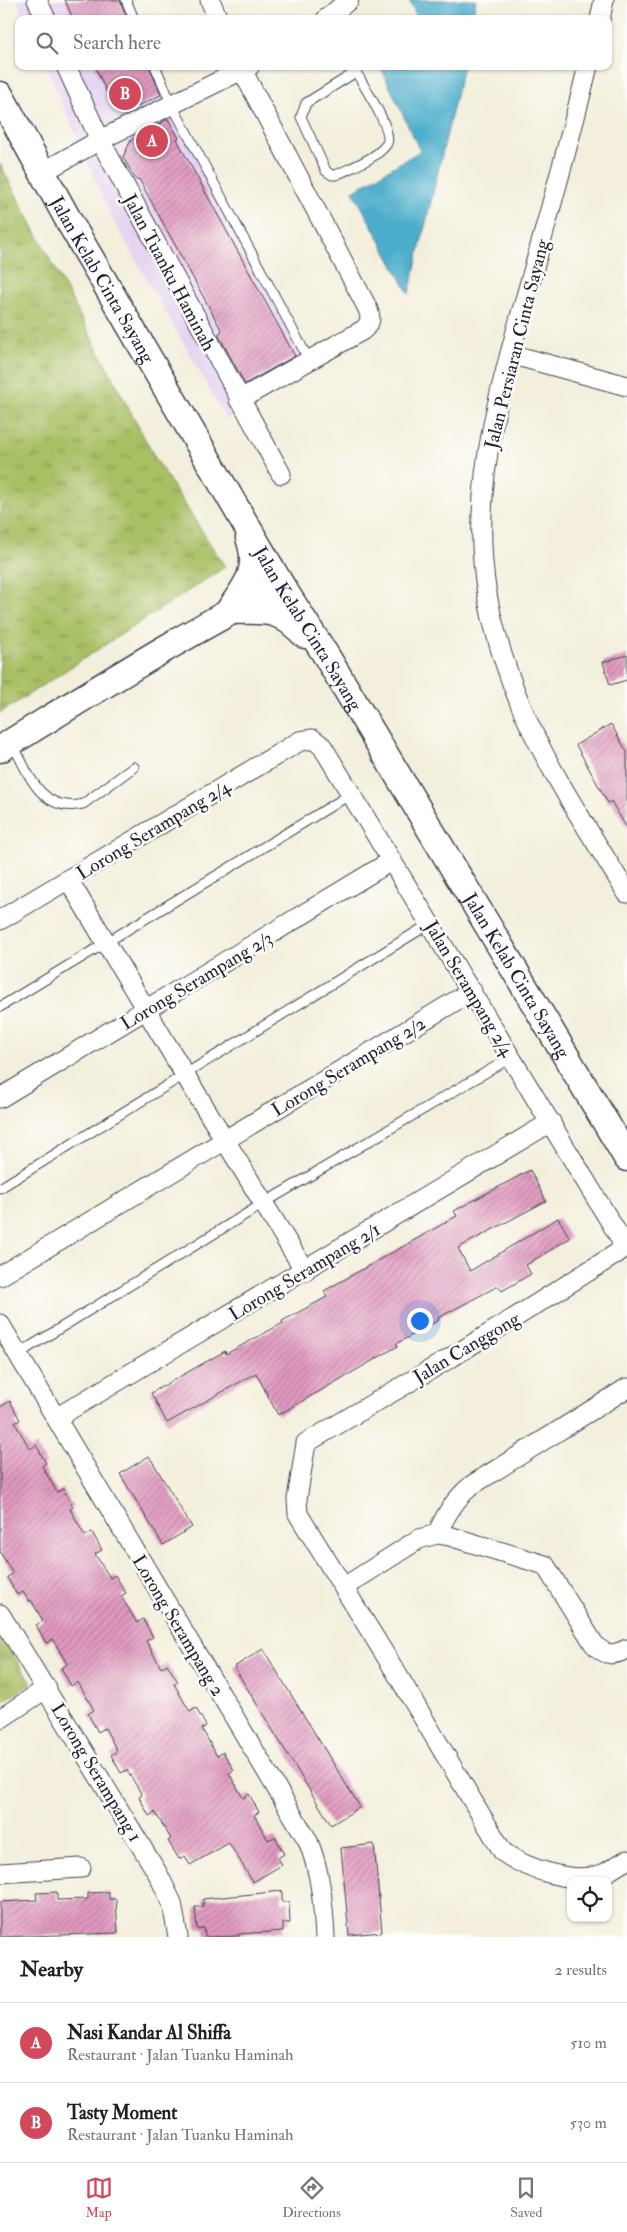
<!DOCTYPE html>
<html lang="en">
<head>
<meta charset="utf-8">
<style>
	:root { --surface:#fff; --page:#f6f6f6; --text:#202124; --muted:#757577; --line:#e0e0e0; --accent:#d1495b }
	body { margin:0; font-family:"IM FELL Double Pica",serif; background:var(--page); color:var(--text) }
	.controls { position:absolute; right:15px; bottom:15px; display:grid; overflow:hidden; border-radius:10px; box-shadow:0 1px 4px #0004 }
	.controls button { width:45px; height:45px; display:grid; place-items:center; padding:0; border:0; border-bottom:1px solid var(--line); background:var(--surface); color:var(--text); font:25px sans-serif }
	.you { position:absolute; left:419px; top:1320px; width:18px; height:18px; margin:-12px; border:4px solid #fff; border-radius:50%; background:#1a73e8; box-shadow:0 0 0 8px #1a73e833 }
	.badge { display:grid; place-items:center; width:32px; height:32px; border-radius:50%; background:var(--accent); color:#fff; font-size:16px; font-weight:700 }
	.pin { position:absolute; translate:-50% -50%; border:2px solid #fff; box-shadow:0 1px 5px #0006 }
	.list { margin:0; padding:0; list-style:none }
	h2 { display:flex; justify-content:space-between; align-items:center; height:65px; margin:0; padding:0 20px; font-size:21px }
	h2 small { font-size:16px; font-weight:400; color:var(--muted) }
	.list li { display:grid; grid-template-columns:32px 1fr auto; gap:15px; align-items:center; box-sizing:border-box; height:80px; padding:0 20px; border-top:1px solid var(--line) }
	.list b { display:block; font-size:19px; white-space:nowrap }
	.list p { margin:0; font-size:16px; white-space:nowrap; color:var(--muted) }
	.list em { font-size:16px; font-style:normal; color:var(--muted) }
	.icon { flex:none; width:28px; height:28px; fill:none; stroke:currentColor; stroke-width:2; stroke-linecap:round; stroke-linejoin:round }
	.map { position:relative; flex:none; width:627px; height:1937px; overflow:hidden }
	.search { position:absolute; background:var(--surface); box-shadow:0 1px 4px #0004; left:15px; right:15px; top:15px; height:55px; display:flex; align-items:center; gap:12px; box-sizing:border-box; padding:0 18px; border-radius:10px; color:var(--muted); font-size:19px }
	.sheet { height:225px; background:var(--surface) }
	nav { display:flex; justify-content:space-around; align-items:center; box-sizing:border-box; height:70px; border-top:1px solid var(--line); background:var(--surface); font-size:14px; color:var(--muted) }
	nav a { display:grid; justify-items:center; gap:2px }
	nav .on { color:var(--accent) }
	.map>svg:first-child { display:block }
	.built { fill:#e5d3f1 }
	.grass { fill:url(#grass-tufts); stroke:#657050 }
	.water { fill:#4daecc; stroke:#386884 }
	.building { fill:url(#building-hatch) }
	.lines { fill:none; stroke-linecap:round; stroke-linejoin:round }
	.service-casing { stroke:#414153; stroke-width:11 }
	.minor-casing { stroke:#414153; stroke-width:21 }
	.secondary-casing { stroke:#414153; stroke-width:29 }
	.service { stroke:#fff; stroke-width:9 }
	.minor { stroke:#fff; stroke-width:19 }
	.secondary { stroke:#fff; stroke-width:26 }
	.labels { text-anchor:middle; stroke-width:5; stroke-linejoin:round; paint-order:stroke }
	.street-label { font-size:19px; fill:#22223b; stroke:#fdfcf7 }
</style>
</head>
<body>
<div class="map">
<svg width="627" height="1937" viewBox="0 0 627 1937">
	<defs>
		<pattern id="grass-tufts" width="24" height="20" patternUnits="userSpaceOnUse" patternTransform="scale(1.25)"><rect width="24" height="20" fill="#a8bf64"/><path d="M3 7l-1-3M5 7V3M7 7l1-3M15 17l-1-3M17 17v-4M19 17l1-3" fill="none" stroke="#889b54"/></pattern>
		<pattern id="building-hatch" width="6" height="6" patternUnits="userSpaceOnUse" patternTransform="scale(1.25)"><rect width="6" height="6" fill="#e199bf"/><path d="M-1 1l2-2M0 6l6-6M5 7l2-2" fill="none" stroke="#b67c9c"/></pattern>
	</defs>
	<rect width="100%" height="100%" fill="#fdfcf7"/>
	<filter id="ink" filterUnits="userSpaceOnUse"><feTurbulence type="fractalNoise" baseFrequency=".02" numOctaves="2"/><feDisplacementMap in="SourceGraphic" scale="10" xChannelSelector="R" yChannelSelector="G"/><feConvolveMatrix kernelMatrix="1 2 1 2 8 2 1 2 1" color-interpolation-filters="sRGB"/></filter>
	<filter id="wash" filterUnits="userSpaceOnUse"><feTurbulence type="fractalNoise" baseFrequency=".0096" numOctaves="4" result="noise"/><feDisplacementMap in="SourceGraphic" scale="20" xChannelSelector="R" yChannelSelector="G"/><feGaussianBlur stdDeviation="1.12" result="paint"/><feColorMatrix in="noise" values="0 0 0 0 0 0 0 0 0 0 0 0 0 0 0 0 0 1.4 0 .05"/><feComposite in="paint" operator="in"/></filter>
	<g filter="url(#wash)">
		<rect width="100%" height="100%" fill="#f3efdc"/>
		<!-- built -->
		<path class="built" d="M17,0h112l8,19h-112z
			M46,66h112l117,241 37,64 -85,49 -116,-204z"/>
		<!-- grass -->
		<path class="grass" d="M0,164l155,294 70,109 -225,146z
			M0,1633l31,51 -31,19z"/>
		<!-- water -->
		<path class="water" d="M409,0h67l-4,19h-54z
			M380,66h83l-54,228 -56,-103 67,-40z"/>
		<g id="blocks">
			<!-- building -->
			<path class="building" d="M65,0h55l7,19h-54z
				M95,66h54l12,29 -34,16 -14,-4z
				M168,119l11,19 -2,1 7,14 111,203 -50,28 -27,-50 4,-3 -83,-152 -3,1 -13,-23 8,-17z
				M627,655v25l-17,5 -7,-23z
				M611,724l16,28v76l-16,-27 -3,2 -32,-58z
				M530,1170l16,31 -88,47 12,23 88,-53 12,20 -44,27 5,9 -29,17 -4,-5 -60,32 1,2 -43,24 2,2 -120,69 -22,-42 -89,50 -16,-30 74,-42 1,3 57,-31 -1,-2 45,-24 -3,-6 133,-75 -3,-5z
				M10,1401l10,19 -5,3 15,26 6,-4 10,18 -4,3 15,26 6,-3 10,18 -3,2 15,27 7,-4 10,18 -7,4 15,24 5,-3 11,18 -5,3 16,27 6,-4 10,18 -7,4 15,27 6,-4 11,18 -4,2 16,28 6,-4 10,18 -4,3 15,27 6,-4 11,18 -5,3 14,25 6,-4 10,18 -5,3 14,25 7,-3 9,17 -6,4 4,7 -29,17 -24,-39 -39,22 -5,-9 -6,3 -11,-18 3,-2 -16,-27 -6,4 -10,-19 3,-2 -15,-25 -6,3 -10,-18 6,-4 -12,-23 -7,4 -10,-18 6,-4 -16,-28 -7,4 -10,-18 6,-4 -14,-25 -7,4 -10,-18 7,-4 -12,-21 -2,1 -6,-9 -6,3 -10,-18 6,-3 -13,-22v-145z
				M149,1456l43,71 -29,18 -43,-71z
				M263,1649l97,158 -29,18 -97,-158z
				M374,1844l8,88 -33,3 -8,-87z
				M282,1891v11h7l1,21h-7v8l-44,3v2l-34,1 -1,-9 -7,1 -2,-22h8v-8z
				M57,1892v8l31,-1v-6l21,-1v7h7l2,34 -118,4v-35l37,-2 -1,-7z"/>
		</g>
	</g>
	<g filter="url(#ink)">
		<use href="#blocks" fill-opacity="0" stroke="#414153" stroke-width="1"/>
		<g class="lines">
			<defs>
				<path id="service" d="M126,0l8,19
					M155,66l17,39 137,255
					M352,66l4,6c7,13 40,62 30,73 -11,14 -34,22 -50,30h-4l-6,-4 -25,-54 5,-14 50,-31
					M13,744c15,30 29,70 70,60l51,-37
					M0,1007l351,-213
					M0,1188l431,-265
					M18,1354l246,-151 248,-146"/>
				<path id="minor" d="M37,0l9,19
					M210,0l8,19
					M326,19l23,-19
					M600,19l4,-19
					M66,66l34,74 181,334
					M588,66c-18,73 -38,145 -58,216 -26,91 -55,185 -47,280 3,46 20,101 38,144 28,66 69,126 106,187
					M41,173l59,-33 150,-74
					M510,354l117,32
					M239,400l124,-70c9,-8 8,-13 4,-23l-127,-241
					M68,879l117,196 120,196
					M0,920l300,-179 13,-2 9,7 300,495 -2,10 -4,3 -164,103 -146,86 -9,56 1,15 99,160 106,178c23,17 71,33 100,22 8,-4 16,-10 24,-14
					M0,1098l391,-237
					M0,1276l472,-285
					M0,1324l308,517c13,32 15,62 17,96
					M56,1418l495,-296
					M437,1534c9,-20 18,-35 35,-49l155,-97
					M344,1587l75,-48 18,-5 12,2 96,29 49,79c11,12 19,12 33,5
					M0,1614l158,260 14,29 6,34
					M0,1719l47,-31
					M0,1873l81,-5"/>
				<g id="secondary">
					<path id="s1" d="M0,95l70,128 211,362 46,72 300,501"/>
					<path d="M230,609c18,-25 30,-40 19,-71"/>
					<path d="M232,611c37,-1 46,-3 73,24"/>
					<path d="M0,749c93,-57 184,-115 281,-164"/>
				</g>
			</defs>
			<!-- service casing -->
			<use href="#service" class="service-casing"/>
			<!-- minor casing -->
			<use href="#minor" class="minor-casing"/>
			<!-- secondary casing -->
			<use href="#secondary" class="secondary-casing"/>
			<!-- service -->
			<use href="#service" class="service"/>
			<!-- minor -->
			<use href="#minor" class="minor"/>
			<!-- secondary -->
			<use href="#secondary" class="secondary"/>
		</g>
	</g>
	<g class="labels">
		<!-- street labels -->
		<g class="street-label">
			<text transform="translate(170 272) rotate(62)" y="7">Jalan Tuanku Haminah</text>
			<text dy="7" stroke="none"><textPath href="#s1" startOffset="211">Jalan Kelab Cinta Sayang</textPath></text>
			<text transform="translate(516 344) rotate(-76)" y="7">Jalan Persiaran Cinta Sayang</text>
			<text dy="7" stroke="none"><textPath href="#s1" startOffset="616">Jalan Kelab Cinta Sayang</textPath></text>
			<text transform="translate(153 829) rotate(-31)" y="7">Lorong Serampang 2/4</text>
			<text dy="7" stroke="none"><textPath href="#s1" startOffset="1021">Jalan Kelab Cinta Sayang</textPath></text>
			<text transform="translate(196 980) rotate(-31)" y="7">Lorong Serampang 2/3</text>
			<text transform="translate(470 988) rotate(59)" y="7">Jalan Serampang 2/4</text>
			<text transform="translate(348 1066) rotate(-31)" y="7">Lorong Serampang 2/2</text>
			<text transform="translate(304 1271) rotate(-31)" y="7">Lorong Serampang 2/1</text>
			<text transform="translate(466 1347) rotate(-31)" y="7">Jalan Canggong</text>
			<text transform="translate(179 1625) rotate(59)" y="7">Lorong Serampang 2</text>
			<text transform="translate(97 1772) rotate(59)" y="7">Lorong Serampang 1</text>
		</g>
	</g>
</svg>
<div class="controls">
<button><svg class="icon" aria-label="locate" viewBox="0 0 24 24"><circle cx="12" cy="12" r="6"/><path d="M12 2v4M12 18v4M2 12h4M18 12h4"/></svg></button>
</div>
<div class="you"></div>
<div class="pin badge" style="left:152px;top:141px">A</div>
<div class="pin badge" style="left:125px;top:94px">B</div>
<div class="search"><svg class="icon" aria-label="search" viewBox="0 0 24 24"><circle cx="10" cy="10" r="6"/><path d="M15 15l6 6"/></svg>Search here</div>
</div>
<section class="sheet">
<h2>Nearby<small>2 results</small></h2>
<ul class="list">
<li><span class="badge">A</span><div><b>Nasi Kandar Al Shiffa</b><p>Restaurant · Jalan Tuanku Haminah</p></div><em>510 m</em></li>
<li><span class="badge">B</span><div><b>Tasty Moment</b><p>Restaurant · Jalan Tuanku Haminah</p></div><em>530 m</em></li>
</ul>
</section>
<nav>
<a class="on"><svg class="icon" aria-label="map" viewBox="0 0 24 24"><path d="M3 6l6-2 6 2 6-2v14l-6 2-6-2-6 2zM9 4v14M15 6v14"/></svg>Map</a>
<a><svg class="icon" aria-label="directions" viewBox="0 0 24 24"><path d="M12 3l9 9-9 9-9-9zM9 14v-3h6M13 9l2 2-2 2"/></svg>Directions</a>
<a><svg class="icon" aria-label="saved" viewBox="0 0 24 24"><path d="M7 4h10v16l-5-4-5 4z"/></svg>Saved</a>
</nav>
</body>
</html>
